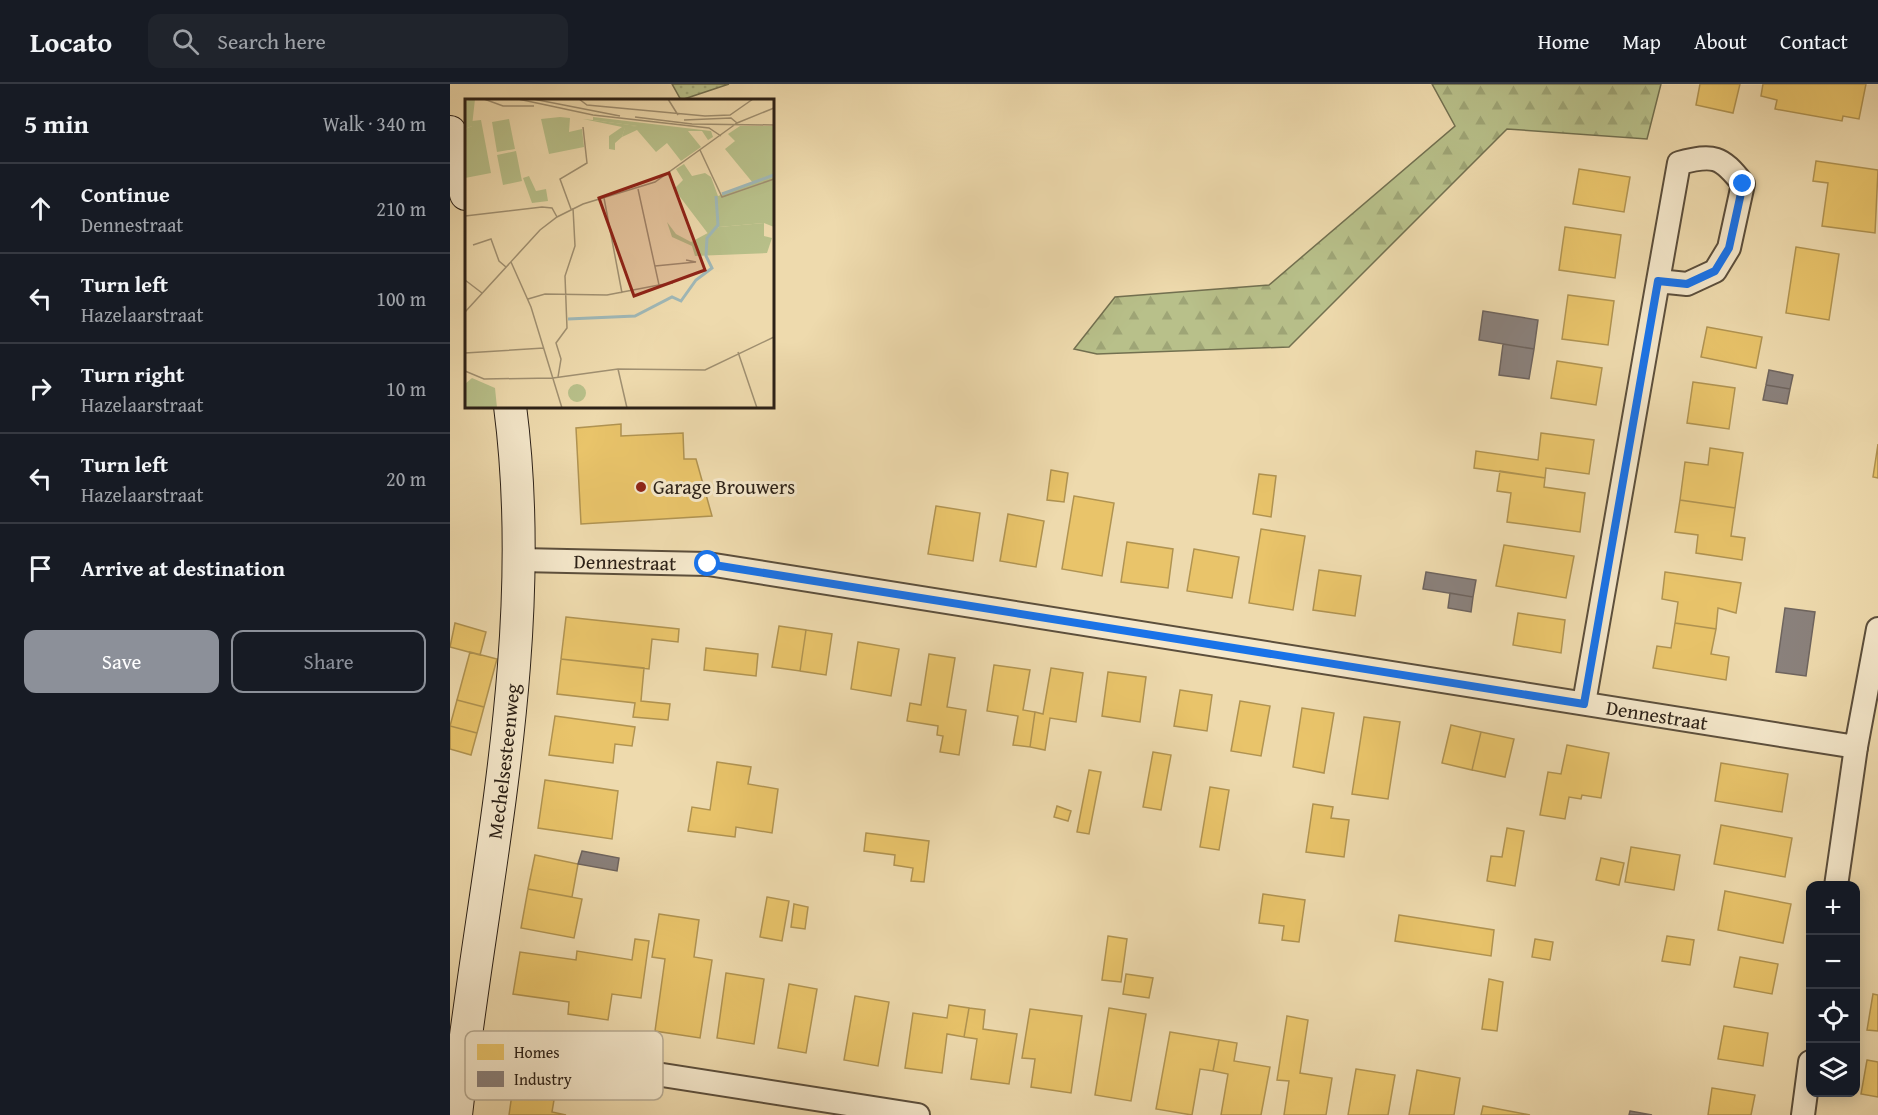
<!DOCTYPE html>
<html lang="en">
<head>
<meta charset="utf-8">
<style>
	:root { --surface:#171b24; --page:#20242c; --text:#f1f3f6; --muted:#9ea1a6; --line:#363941; --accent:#8c9099 }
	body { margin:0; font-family:"Gentium Book Plus",serif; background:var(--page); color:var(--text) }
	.controls { position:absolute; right:18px; bottom:18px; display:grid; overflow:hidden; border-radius:12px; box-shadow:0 3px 15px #0003 }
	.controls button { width:54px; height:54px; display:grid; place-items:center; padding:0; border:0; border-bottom:2px solid var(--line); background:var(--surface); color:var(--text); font:30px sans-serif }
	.stop { position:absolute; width:18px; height:18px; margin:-14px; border:4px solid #1a73e8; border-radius:50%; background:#fff }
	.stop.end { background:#1a73e8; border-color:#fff; box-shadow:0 2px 6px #0008 }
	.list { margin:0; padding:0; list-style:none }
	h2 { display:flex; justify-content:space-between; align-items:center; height:78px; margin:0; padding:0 24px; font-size:26px }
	h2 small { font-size:20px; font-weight:400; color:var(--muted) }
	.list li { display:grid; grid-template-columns:39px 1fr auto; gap:18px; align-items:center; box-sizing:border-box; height:90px; padding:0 24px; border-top:2px solid var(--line) }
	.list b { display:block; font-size:22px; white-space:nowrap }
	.list p { margin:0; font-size:20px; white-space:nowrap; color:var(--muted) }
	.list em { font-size:20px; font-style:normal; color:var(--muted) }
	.actions { display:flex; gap:12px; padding:18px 24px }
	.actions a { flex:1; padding:14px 0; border:2px solid var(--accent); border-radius:12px; text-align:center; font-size:21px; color:var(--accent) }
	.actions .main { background:var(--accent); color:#fff }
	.icon { flex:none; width:33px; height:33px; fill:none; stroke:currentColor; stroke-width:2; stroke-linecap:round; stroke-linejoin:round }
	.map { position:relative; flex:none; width:1428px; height:1031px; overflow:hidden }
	header { display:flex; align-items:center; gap:36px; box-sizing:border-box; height:84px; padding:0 30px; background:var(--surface); border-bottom:2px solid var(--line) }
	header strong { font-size:28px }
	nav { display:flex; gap:33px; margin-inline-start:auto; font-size:21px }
	.search { width:420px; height:54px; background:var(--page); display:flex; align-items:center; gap:15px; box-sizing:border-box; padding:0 21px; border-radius:12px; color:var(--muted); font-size:22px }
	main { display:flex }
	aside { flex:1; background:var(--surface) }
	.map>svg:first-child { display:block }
	.grass { fill:url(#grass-dots); stroke:#727050; stroke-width:1.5 }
	.forest { fill:url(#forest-firs); stroke:#727050; stroke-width:1.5 }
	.homes { fill:#e9c46a; stroke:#b09351; stroke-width:1.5 }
	.industry { fill:#8a817c; stroke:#6e645e; stroke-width:1.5 }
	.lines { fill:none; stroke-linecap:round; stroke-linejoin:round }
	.street-casing { stroke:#5c4f3c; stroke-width:26 }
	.secondary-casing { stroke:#2c2117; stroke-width:34 }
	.street { stroke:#f4e7ca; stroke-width:22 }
	.secondary { stroke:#f4e7ca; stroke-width:32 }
	.route { stroke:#1a73e8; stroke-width:8 }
	.poi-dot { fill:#8f2418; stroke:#f4e7ca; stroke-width:2 }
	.labels { text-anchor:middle; stroke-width:6; stroke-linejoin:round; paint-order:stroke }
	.poi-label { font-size:20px; fill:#2c2117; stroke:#f4e7ca; text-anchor:start }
	.street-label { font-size:20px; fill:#2c2117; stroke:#f4e7ca }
	.inset-river { fill:none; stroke:#9fb7b6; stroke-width:3 }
	.inset-road { fill:none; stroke:#a09071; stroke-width:1.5 }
	.view { fill:#8f2418; fill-opacity:0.15; stroke:#8f2418; stroke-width:3 }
	.inset-edge { fill:none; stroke:#2c2117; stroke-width:3 }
	.key { fill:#f4e7ca; stroke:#b8ac94; stroke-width:1.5 }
	.key-label { font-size:16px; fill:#2c2117 }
</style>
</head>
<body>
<header>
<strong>Locato</strong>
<div class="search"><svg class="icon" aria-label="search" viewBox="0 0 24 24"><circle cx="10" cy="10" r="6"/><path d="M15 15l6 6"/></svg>Search here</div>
<nav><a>Home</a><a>Map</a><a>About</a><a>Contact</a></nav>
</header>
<main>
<aside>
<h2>5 min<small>Walk · 340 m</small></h2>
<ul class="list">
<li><svg class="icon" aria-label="ahead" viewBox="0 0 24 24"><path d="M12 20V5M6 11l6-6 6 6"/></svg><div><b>Continue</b><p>Dennestraat</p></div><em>210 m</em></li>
<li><svg class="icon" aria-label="left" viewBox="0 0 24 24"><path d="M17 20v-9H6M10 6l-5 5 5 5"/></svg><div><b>Turn left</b><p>Hazelaarstraat</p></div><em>100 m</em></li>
<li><svg class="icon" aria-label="right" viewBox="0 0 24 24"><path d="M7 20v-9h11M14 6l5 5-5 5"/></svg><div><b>Turn right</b><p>Hazelaarstraat</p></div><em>10 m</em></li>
<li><svg class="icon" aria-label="left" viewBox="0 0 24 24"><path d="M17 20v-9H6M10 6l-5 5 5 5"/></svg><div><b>Turn left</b><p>Hazelaarstraat</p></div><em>20 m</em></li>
<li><svg class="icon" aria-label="arrive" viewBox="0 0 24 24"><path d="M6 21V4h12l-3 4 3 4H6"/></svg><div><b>Arrive at destination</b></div></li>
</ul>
<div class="actions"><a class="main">Save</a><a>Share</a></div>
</aside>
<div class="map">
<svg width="1428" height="1031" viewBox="0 0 1428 1031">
	<defs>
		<pattern id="grass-dots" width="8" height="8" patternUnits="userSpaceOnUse" patternTransform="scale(1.5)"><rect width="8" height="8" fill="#b8c08a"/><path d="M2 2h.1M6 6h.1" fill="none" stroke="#9ea576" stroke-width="1.8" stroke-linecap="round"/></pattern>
		<pattern id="forest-firs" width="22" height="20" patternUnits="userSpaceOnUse" patternTransform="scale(1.5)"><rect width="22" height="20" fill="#b8c08a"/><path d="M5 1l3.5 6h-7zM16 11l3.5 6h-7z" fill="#9ea576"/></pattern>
	</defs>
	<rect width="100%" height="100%" fill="#eedaad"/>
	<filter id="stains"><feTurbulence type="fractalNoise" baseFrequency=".00333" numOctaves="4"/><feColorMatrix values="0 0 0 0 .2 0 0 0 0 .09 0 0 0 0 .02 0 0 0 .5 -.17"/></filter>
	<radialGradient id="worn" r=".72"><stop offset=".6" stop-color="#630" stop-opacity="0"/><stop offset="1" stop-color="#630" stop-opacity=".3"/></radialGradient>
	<!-- grass -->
	<path class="grass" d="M222,0h57l-48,16z"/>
	<!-- forest -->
	<path class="forest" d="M982,0h229l-14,55 -140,-10 -218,218 -192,7 -23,-5 41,-52 154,-12 186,-159z"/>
	<!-- homes -->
	<path class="homes" d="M1250,0h40l-7,29 -37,-8z
		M1313,0h103l-7,35 -16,-3 -1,5 -67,-12 2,-9 -16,-4z
		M1366,77l62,9 -3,63 -53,-7 6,-43 -15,-2z
		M1129,85l51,8 -6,35 -51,-8z
		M1115,143l56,8 -6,43 -56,-8z
		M1346,163l43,7 -10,66 -43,-7z
		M1118,211l46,6 -6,44 -46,-6z
		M1257,243l55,10 -6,31 -55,-11z
		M1107,277l45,7 -6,37 -45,-7z
		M1243,298l42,6 -6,41 -42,-6z
		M171,340v12l62,-3 1,26h12l16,57 -131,8 -5,-96z
		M1091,349l53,7 -5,34 -43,-6 -1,10 -71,-10 2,-17 62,9z
		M1428,360v34l-5,-1z
		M1260,364l33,5 -8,55 -55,-8 5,-38 23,3z
		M601,386l17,3 -4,29 -17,-2z
		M1050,387l45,7 -1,9 41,6 -5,39 -73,-10 4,-29 -14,-2z
		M809,390l17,2 -5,41 -18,-3z
		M624,412l40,7 -12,73 -40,-7z
		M1230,416l55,8 -4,28 14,2 -3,22 -46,-7 2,-18 -23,-3z
		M486,422l44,7 -7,48 -45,-7z
		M558,430l36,7 -8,46 -36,-6z
		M811,445l44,7 -12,74 -44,-7z
		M677,458l46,7 -5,39 -47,-6z
		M1054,461l70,11 -8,42 -70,-12z
		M744,465l45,8 -7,41 -45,-7z
		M869,486l42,6 -6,40 -42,-6z
		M1215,488l76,11 -5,30 -18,-5 -2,21 -41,-6 3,-21 -16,-3z
		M1068,529l47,7 -4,33 -48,-8z
		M116,533l113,12 -1,13 -26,-3 -3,30 -88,-10z
		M5,539l31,9 -6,23 -30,-8z
		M1225,539l41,6 -5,25 18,3 -3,23 -73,-12 4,-22 14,2z
		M329,542l27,4 -6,41 -28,-4z
		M356,546l26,4 -6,41 -26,-4z
		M408,558l41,7 -8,47 -40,-7z
		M256,564l52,6 -2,22 -52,-6z
		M20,568l27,7 -13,48 -27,-7z
		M479,570l26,4 -8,49 19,3 -7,45 -19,-3 3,-16 -6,-1 1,-9 -31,-5 3,-18 11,2z
		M111,575l83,9 -3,33 29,3 -2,16 -35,-3 2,-14 -78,-9z
		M544,581l36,5 -7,40 12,2 -5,35 -17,-2 5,-29 -31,-5z
		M601,584l32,5 -7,49 -26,-4 -5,32 -15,-3 5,-35 8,2z
		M658,588l38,5 -6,45 -38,-6z
		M730,606l32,5 -5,36 -33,-5z
		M7,616l27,7 -7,26 -27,-7z
		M790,617l30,5 -9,50 -30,-5z
		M852,624l32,5 -10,60 -31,-6z
		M105,632l80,11 -3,19 -17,-2 -2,19 -64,-8z
		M914,633l36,5 -12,77 -36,-5z
		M1001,641l30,7 -9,38 -30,-7z
		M0,642l27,7 -6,22 -21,-6z
		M1031,648l33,7 -9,38 -33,-7z
		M1117,661l42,8 -8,45 -19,-3 -1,4 -12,-2 -4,22 -25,-4 8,-43 13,2z
		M703,668l18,3 -10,55 -18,-3z
		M267,678l34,5 -3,17 30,5 -6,44 -36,-6 -1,10 -47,-6 4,-24 18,3z
		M1271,679l67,11 -6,38 -67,-11z
		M639,686l12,2 -12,62 -12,-2z
		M95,696l73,11 -6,48 -74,-11z
		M760,703l19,3 -10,60 -19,-3z
		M863,720l20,3 -2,11 18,2 -5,37 -38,-5z
		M607,722l14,5 -3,10 -14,-4z
		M1271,741l71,13 -7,39 -71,-13z
		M1057,744l17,3 -9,55 -28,-5 4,-25 11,1z
		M416,749l63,8 -5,41 -13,-1 2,-13 -19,-3 1,-10 -31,-4z
		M1181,763l49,8 -6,35 -49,-8z
		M85,771l43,9 -6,33 -44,-8z
		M1151,774l23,5 -5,22 -23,-5z
		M78,805l54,10 -8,39 -53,-10z
		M1275,807l66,13 -8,39 -65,-13z
		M813,810l42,6 -6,42 -17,-2 2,-14 -25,-3z
		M317,813l22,4 -7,40 -22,-4z
		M344,820l14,3 -3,22 -14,-2z
		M209,830l40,6 -5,37 18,3 -12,78 -45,-7 10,-72 -13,-2z
		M949,831l95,15 -3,26 -96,-15z
		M658,852l19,3 -6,43 -19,-2z
		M1217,852l27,4 -4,25 -28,-4z
		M185,855l14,2 -8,57 -29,-4 -4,26 -40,-6 1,-12 -56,-8 7,-42 56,8 1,-9 55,9z
		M1085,855l18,3 -3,18 -18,-3z
		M1290,873l38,7 -6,30 -38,-7z
		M276,889l38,6 -10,65 -37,-6z
		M676,890l27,4 -4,20 -26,-4z
		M1039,895l14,3 -6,49 -15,-2z
		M339,900l28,5 -11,64 -28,-5z
		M1423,910l5,1v36l-11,-1z
		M405,912l34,6 -11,64 -34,-6z
		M499,921l20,3 -5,29 -17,-3 -5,39 -37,-5 8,-55 34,5z
		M519,924l16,2 -2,19 34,5 -8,50 -38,-5 6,-40 -13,-2z
		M659,924l37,6 -15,87 -36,-6z
		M580,925l52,7 -11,77 -40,-6 4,-28 -13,-1z
		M837,932l21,4 -8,53 32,5 -6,37h-42l5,-34 -12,-1z
		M1274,942l44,7 -5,33 -45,-7z
		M720,948l49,8 -6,31 -13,-2 -8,46 -36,-6z
		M769,956l18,3 -3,18 36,6 -9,48h-40l7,-41 -15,-3z
		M1417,976l11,2v35l-17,-3z
		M906,985l39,6 -7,40h-40z
		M967,986l43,8 -6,37h-45z
		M1262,1004l43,7 -4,20h-43z
		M62,1010l42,6 -2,12 14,3h-57z
		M1033,1022l47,9h-49z"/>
	<!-- industry -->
	<path class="industry" d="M1033,227l55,9 -4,29 -55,-9z
		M1053,260l31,5 -5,30 -30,-4z
		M1319,286l24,5 -3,14 -24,-4z
		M1316,301l24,4 -3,15 -24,-4z
		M976,488l50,8 -3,17 -50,-8z
		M1000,509l23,4 -2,15 -23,-4z
		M1335,524l30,4 -9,64 -30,-4z
		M132,767l37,7 -2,13 -39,-7z
		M1180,1027l22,4h-23z"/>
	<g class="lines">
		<defs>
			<g id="street">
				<path id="s1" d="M70,476l188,4 1148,183 22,-118"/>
				<path d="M1134,619l74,-422 29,3 28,-13 14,-23 14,-64c-22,-28 -29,-30 -64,-21l-21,118"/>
				<path d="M1386,802l20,-139"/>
				<path d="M14,960l454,71"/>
				<path d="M1353,1031l7,-53"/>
			</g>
			<g id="secondary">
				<path d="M0,48l16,62"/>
				<path id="s2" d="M6,1031c26,-235 85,-471 54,-709"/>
			</g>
		</defs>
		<!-- street casing -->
		<use href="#street" class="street-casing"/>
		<!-- secondary casing -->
		<use href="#secondary" class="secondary-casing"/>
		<!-- street -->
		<use href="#street" class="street"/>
		<!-- secondary -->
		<use href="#secondary" class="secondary"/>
	</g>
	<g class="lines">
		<!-- route -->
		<path class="route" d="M258,480l876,140 74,-423 29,3 28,-13 14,-23 14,-64"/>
	</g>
	<!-- markers -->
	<circle class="poi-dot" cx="191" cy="403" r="6"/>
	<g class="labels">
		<!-- poi labels -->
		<g class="poi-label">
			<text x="203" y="410">Garage Brouwers</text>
		</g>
		<!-- street labels -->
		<g class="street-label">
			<text dy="7" stroke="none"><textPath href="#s1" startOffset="105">Dennestraat</textPath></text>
			<text dy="7" stroke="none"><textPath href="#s1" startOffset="1149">Dennestraat</textPath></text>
			<text dy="7" stroke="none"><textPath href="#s2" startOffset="357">Mechelsesteenweg</textPath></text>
		</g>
	</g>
	<!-- overview -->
	<g transform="translate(15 15)">
		<rect width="309" height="309" fill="#eedaad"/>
		<path d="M95,18l10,1 -1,14 13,-3 2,18 -35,7 -8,-35zM128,18l118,14 2,6 -5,3 -6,-9h-14l13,16 -20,14 -14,-18 -11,9 -19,-22 -15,7 3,-10 12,-1 -44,-6zM16,21l10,53 -26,5v-49l7,-3v-5zM275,27h34v101l-10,-4 -45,4 -10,8 -35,-46 9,-9 -7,-11 8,-5 8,12 13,-3 6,4 7,19 35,-13 -28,-34 10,-8 -7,-7zM103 294a9 9 0 1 1 18 0a9 9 0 1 1-18 0Z" fill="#b8c08a"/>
		<path d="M10,0l-3,27 -7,3v-28zM118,20l10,1 45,6 -13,2 -3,9 -7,6v7l-6,-1v-13l13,-9zM64,77l7,15 10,-2 2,12 -16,2 -9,-25zM202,123l9,12 15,8 28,-15 45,-4v13l8,2 -5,15 -72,3 -3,-10 -20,-9z" fill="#b8c08a"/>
		<path d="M7,279l23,10 2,20h-32v-24z" fill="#b8c08a"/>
		<path d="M44,20l6,30 -18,3 -5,-30zM51,52l6,30 -19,4 -6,-30z" fill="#b8c08a"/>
		<path class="inset-river" d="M257,95l52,-19M103,220l67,-3 37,-19 9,4 15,-21 16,-12 -6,-12 1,-18 11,-13 -2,-29"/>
		<path class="inset-road" d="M19,0l19,7h31M53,0l75,16 116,13 12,8M68,0l87,17M114,0l8,6 118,11 25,-1 23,-16M203,0l10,16M170,18l57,7M219,21l47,-2 6,5M272,24l37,-15M227,25l82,1M235,51l22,47 52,-18M173,90l21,96 14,-2M139,99l18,95M106,110l-11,-30 27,-16 -4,-36M0,117l77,-9 10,1 5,9M8,146l18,-6 8,22 7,6M46,163l20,45 31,101M190,167l41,-4 -10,-2M0,181l17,13M63,200l17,-5 62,1 52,-10M0,213l75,-82 17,-13 26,-13 72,-22 82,-59M273,253l19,56M0,254l79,-5M153,270l9,39M0,272l19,8 69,-1 65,-9 87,1 69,-33M93,278l3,-18 -5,-16 11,-15 -2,-52 10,-30 -2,-38"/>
		<path class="view" d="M204,74l36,97 -71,26 -35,-98z"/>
		<rect width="309" height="309" class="inset-edge"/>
	</g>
	<!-- legend -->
	<rect x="15" y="947" width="198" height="69" rx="9" class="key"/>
	<rect x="27" y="960" width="27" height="16" fill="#e9c46a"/>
	<rect x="27" y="987" width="27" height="16" fill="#8a817c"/>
	<g class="key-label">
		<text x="64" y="974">Homes</text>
		<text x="64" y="1001">Industry</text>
	</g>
	<rect width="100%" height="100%" filter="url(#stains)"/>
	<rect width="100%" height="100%" fill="url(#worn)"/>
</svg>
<div class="controls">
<button>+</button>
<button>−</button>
<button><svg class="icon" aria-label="locate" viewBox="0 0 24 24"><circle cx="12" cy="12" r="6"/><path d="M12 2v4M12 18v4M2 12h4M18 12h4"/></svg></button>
<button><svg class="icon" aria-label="layers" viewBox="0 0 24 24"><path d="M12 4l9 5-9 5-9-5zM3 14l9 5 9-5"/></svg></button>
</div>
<div class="stop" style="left:258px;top:480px"></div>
<div class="stop end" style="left:1293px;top:100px"></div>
</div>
</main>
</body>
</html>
